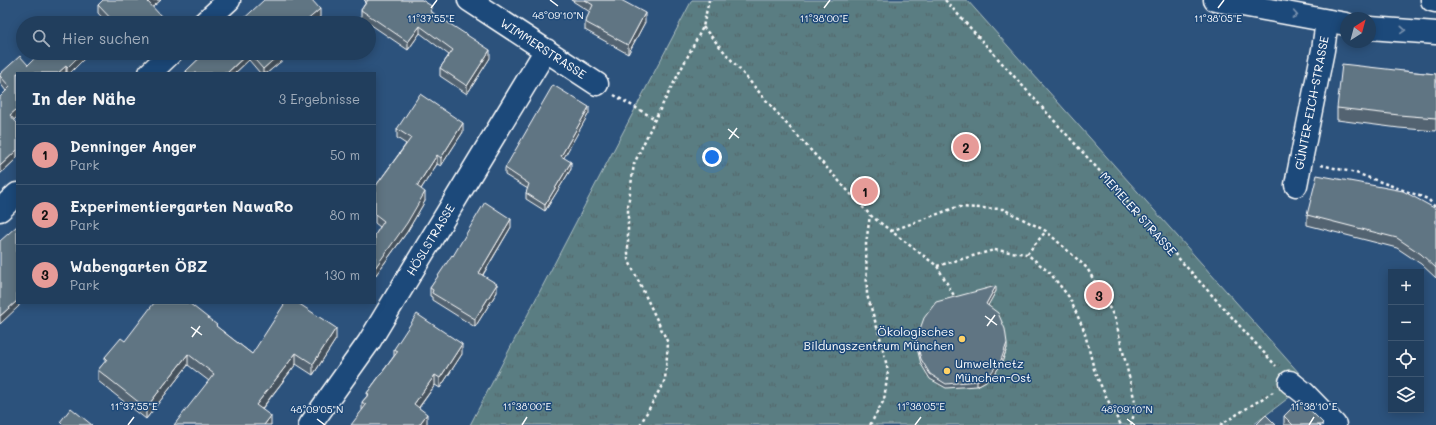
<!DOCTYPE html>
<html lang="de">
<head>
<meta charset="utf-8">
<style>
	:root { --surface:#213e5d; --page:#2d4966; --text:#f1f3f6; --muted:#a2aebc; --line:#3e5772; --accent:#e69b98 }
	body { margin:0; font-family:Mali,sans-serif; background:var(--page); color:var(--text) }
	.controls { position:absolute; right:12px; bottom:12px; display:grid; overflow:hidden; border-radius:0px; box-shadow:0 2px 10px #0003 }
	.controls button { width:36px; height:36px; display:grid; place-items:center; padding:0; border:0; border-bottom:1px solid var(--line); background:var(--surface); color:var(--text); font:20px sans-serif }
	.compass { position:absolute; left:1340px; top:12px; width:36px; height:36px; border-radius:50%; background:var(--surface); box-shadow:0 2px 10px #0003; rotate:36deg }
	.you { position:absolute; left:712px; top:157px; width:14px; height:14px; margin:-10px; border:3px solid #fff; border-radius:50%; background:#1a73e8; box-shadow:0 0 0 6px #1a73e833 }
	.badge { display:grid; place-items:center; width:26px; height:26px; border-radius:50%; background:var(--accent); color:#111; font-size:13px; font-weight:700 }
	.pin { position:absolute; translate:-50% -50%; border:2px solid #fff; box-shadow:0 1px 4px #0006 }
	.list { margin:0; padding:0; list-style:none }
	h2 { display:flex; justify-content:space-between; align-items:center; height:52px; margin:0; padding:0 16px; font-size:17px }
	h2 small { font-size:13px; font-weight:400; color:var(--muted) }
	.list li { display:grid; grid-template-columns:26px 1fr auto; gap:12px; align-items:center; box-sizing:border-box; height:60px; padding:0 16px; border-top:1px solid var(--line) }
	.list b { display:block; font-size:15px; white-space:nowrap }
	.list p { margin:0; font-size:13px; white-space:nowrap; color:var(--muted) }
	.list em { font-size:13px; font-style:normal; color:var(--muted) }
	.icon { flex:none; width:22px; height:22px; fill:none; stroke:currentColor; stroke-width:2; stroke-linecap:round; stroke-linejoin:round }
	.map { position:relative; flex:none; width:1436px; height:425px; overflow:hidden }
	.search { position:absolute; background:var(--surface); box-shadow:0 2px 10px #0003; left:16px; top:16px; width:360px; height:44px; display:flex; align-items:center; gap:10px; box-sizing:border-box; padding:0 14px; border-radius:22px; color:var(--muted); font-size:15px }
	.panel { position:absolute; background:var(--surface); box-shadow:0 2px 10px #0003; left:16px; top:72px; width:360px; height:232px; border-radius:0px }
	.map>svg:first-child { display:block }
	.park { fill:url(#park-tufts); stroke:#acbec0 }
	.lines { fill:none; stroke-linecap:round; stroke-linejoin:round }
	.minor-casing { stroke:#fff; stroke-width:25 }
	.major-casing { stroke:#fff; stroke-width:25 }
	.path { stroke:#fff; stroke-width:2.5; stroke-dasharray:3 3; stroke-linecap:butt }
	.minor { stroke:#1f4a7a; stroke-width:22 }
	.major { stroke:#1f4a7a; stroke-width:22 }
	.wall { fill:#536471; stroke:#fff }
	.shaded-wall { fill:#44515c; stroke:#fff }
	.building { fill:#617483; stroke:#fff }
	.oneway { stroke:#7992af }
	.ticks { fill:none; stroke:#fff; stroke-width:1.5 }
	.poi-dot { fill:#ffd166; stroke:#1f4a7a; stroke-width:1.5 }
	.labels { text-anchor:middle; stroke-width:3; stroke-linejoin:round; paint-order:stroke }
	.street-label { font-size:12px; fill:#fff; stroke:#1f4a7a }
	.poi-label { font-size:12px; fill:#fff; stroke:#1f4a7a; text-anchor:end }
	.ticks-label { font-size:10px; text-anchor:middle; fill:#fff; stroke:#1f4a7a; stroke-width:3; stroke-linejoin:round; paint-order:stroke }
</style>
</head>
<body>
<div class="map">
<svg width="1436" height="425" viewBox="0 0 1436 425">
	<defs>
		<pattern id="park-tufts" width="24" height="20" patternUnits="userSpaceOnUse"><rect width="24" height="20" fill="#5a7d82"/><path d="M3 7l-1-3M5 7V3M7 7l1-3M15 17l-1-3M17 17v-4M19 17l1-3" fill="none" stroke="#536467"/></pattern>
	</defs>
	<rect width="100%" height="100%" fill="#2c527c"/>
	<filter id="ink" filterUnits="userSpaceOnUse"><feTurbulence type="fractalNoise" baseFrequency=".025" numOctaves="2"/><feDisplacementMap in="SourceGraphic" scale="8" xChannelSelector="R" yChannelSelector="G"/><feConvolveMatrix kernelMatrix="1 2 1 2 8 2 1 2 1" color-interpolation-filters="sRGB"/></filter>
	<g filter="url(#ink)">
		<!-- park -->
		<path class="park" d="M692,0h275l341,383 -55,42h-783z"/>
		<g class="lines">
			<defs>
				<path id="minor" d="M469,0l128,84
					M204,23l25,-23
					M150,73l21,-20
					M1296,185l27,-135 4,-29
					M0,210l17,-16
					M1290,382l14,11 31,32
					M310,425l59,-83 177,-292"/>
				<path id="major" d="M1215,0l131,24
					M1432,0l4,1
					M1370,28l66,5"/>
			</defs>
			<!-- minor casing -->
			<use href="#minor" class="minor-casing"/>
			<!-- major casing -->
			<use href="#major" class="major-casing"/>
			<!-- path -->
			<path class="path" d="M945,0l331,366
				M703,27l81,94 86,94 67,51 19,33
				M614,95l41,24
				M1321,165l35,8 72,26 8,9
				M891,231l66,-24 46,2 43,22 41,37 28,50 21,88 -5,19
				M1027,254l19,-23
				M937,266l57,-16 33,4 23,19 19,24 15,33 11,43 19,40 7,12
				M640,425l25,-45 3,-37 -40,-84v-53l6,-42 21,-45 48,-92 6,-27
				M870,425l14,-25 4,-29 -8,-34 -13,-42 -1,-51 4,-29
				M1034,425h6
				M1220,425l53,-33"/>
			<!-- minor -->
			<use href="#minor" class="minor"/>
			<!-- major -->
			<use href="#major" class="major"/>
		</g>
		<!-- wall -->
		<path class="wall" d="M161,0l-9,7 10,16h-55l-9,-10v-8z
			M364,0h58l11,13 57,45 -23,36 -27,-18v-8l9,-13 -29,-22 -12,17 -47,-32v-8l5,-8z
			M571,0h50l24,22 -17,32 -43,-24v-8l5,-10z
			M87,53v3l-17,17h-53v44l-3,3 3,3v35l-17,16 6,-83 -6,-8v-9l28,-9z
			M205,53h85v1l-23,19h-7l-11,-13 -14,13h-49v-2z
			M1404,71l32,3v57l-37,-3 -62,-8v-12z
			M589,113l-26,45 8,11 -26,42 -19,-12v-6l2,-4 -23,-14v-7z
			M397,129l66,3 -22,34 -4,-2 -16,25 4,12 -18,31 -32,44v-41l5,-8 -5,-4v-36l31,-43 -9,-6z
			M1436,209v69l-15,-14 -24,-16 -90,-23v-10z
			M511,227l-28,48 14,17 -22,35 -43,-27v-3l-2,-1v-8l23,-32z
			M996,291l-8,14 19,43 -6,17 -10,13 -14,8 -31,2 -16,-9 -9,-15 -5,-20v-4z
			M217,327l35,27 84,-15 -23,36 -17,-11 -34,45 9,16 -62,-44 -21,-16 -42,54 -48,-38v-11l7,-8v-5l20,-16z
			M394,349l68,5 -22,34 -5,-3 -16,23 8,16 -65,-14v-8l5,-6v-3l27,-37z
			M1284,416l39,9h-39z"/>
		<!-- shaded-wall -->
		<path class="shaded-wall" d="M150,0h11l-13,11v-9z
			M320,9v8l-7,6h-9z
			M645,13v9l-17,32v-9z
			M162,17v6h-6z
			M420,26v7l-12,17v-8z
			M490,50v8l-23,36v-8z
			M82,53h5v3l-17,17h-3v-5z
			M249,53v7l-14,13h-8z
			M281,53h9v1l-23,19h-4v-4z
			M66,66v7h-8z
			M589,107v6l-28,50v-7z
			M17,109v8l-7,6v-8z
			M463,123v9l-22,34v-8z
			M17,150v8l-17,16v-8z
			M437,155v9l-20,31v-9z
			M571,162v7l-26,42v-6z
			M425,192v9l-18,31 -32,44v-8z
			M511,219v8l-32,54v-8z
			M497,284v8l-22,35v-8z
			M996,286v5l-10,18v-5z
			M17,301v2h2v3l-19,18v-8z
			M336,328v11l-23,36v-11z
			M1007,343v5l-6,17 -10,13 -14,8v-5z
			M462,344v10l-22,34v-10z
			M296,353v11l-40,52v-11z
			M188,354v11l-42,54v-11z
			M435,375v10l-21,29v-10z
			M427,414v11h-8z
			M271,416v9h-7z"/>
		<!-- building -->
		<path class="building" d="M103,0h47l-2,2 14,15 -6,6h-41l-17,-18z
			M264,0h48l8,9 -16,14h-65z
			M368,0h54l11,7 -3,4 60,39 -23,36 -27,-18 13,-18 -33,-24 -12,16 -47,-32z
			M585,0h36l24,13 -17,32 -43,-23 8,-17z
			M75,19l4,4h-8z
			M40,53h42l-15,15 -1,-2 -8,7h-41v36l-7,6 7,8v27l-17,16v-69l10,-10 -10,-11v-2l20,-18 8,9z
			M205,53h43l-21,20h-39l-2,-2z
			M249,53h32l-18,16z
			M1342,64l62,7 32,3v44l-37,-3 -62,-7z
			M553,85l36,22 -28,49 10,6 -26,43 -19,-12 3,-9 -24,-16z
			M420,94l43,29 -22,35 -4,-3 -20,31 8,6 -18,31 -32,45v-33l9,-14 -9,-7v-27l36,-49 -14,-9z
			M1317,175l86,16 33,18v59l-15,-14 -24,-16 -90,-23z
			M485,202l26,17 -32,54 18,11 -22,35 -43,-26 1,-3 -3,-2 22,-33 1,1z
			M17,226v75l-17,15v-75z
			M996,286l-10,18 12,9 7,16 2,14 -6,17 -10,13 -14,8 -31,3 -16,-10 -9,-15 -5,-19 8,-22 12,-16z
			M154,303h35l28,22 -1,1 36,28 33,-51h13l38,25 -23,36 -17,-11 -40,52 15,11 -7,9h-90l40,-51 -26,-20 -42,54 -48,-38 9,-11 -2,-2 16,-19 4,3z
			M417,314l45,30 -22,34 -5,-3 -21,29 13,10 -8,11h-68l15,-20 -4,-3 7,-8 -2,-1 31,-42 -4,-2z
			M1300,400l23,23 -2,2h-28l-9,-9z
			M71,408l21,17h-29l-3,-3z
			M1266,415l10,10h-20z"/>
		<!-- one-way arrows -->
		<defs><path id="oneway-chevron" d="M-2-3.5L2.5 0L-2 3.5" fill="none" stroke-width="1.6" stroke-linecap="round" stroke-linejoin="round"/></defs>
		<g class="oneway">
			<use href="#oneway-chevron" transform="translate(1295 15) rotate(11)"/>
			<use href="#oneway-chevron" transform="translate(1403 30) rotate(4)"/>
		</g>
	</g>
	<!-- ticks -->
	<path class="ticks" d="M550,0l8,6M431,8l6,-8M824,8l6,-8M1218,8l6,-8M728,129l11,9M729,139l8,-11M985,316l12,9M987,326l8,-11M191,327l11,8M192,337l8,-11M317,419l8,6M1127,419l8,6M128,425l6,-8M522,425l5,-8M915,425l6,-8M1309,425l5,-8"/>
	<!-- markers -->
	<g class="poi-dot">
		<circle cx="962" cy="339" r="4"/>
		<circle cx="947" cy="371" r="4"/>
	</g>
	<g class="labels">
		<!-- street labels -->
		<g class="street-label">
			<text transform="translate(543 49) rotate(33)" y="4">WIMMERSTRASSE</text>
			<text transform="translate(1312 103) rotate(-79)" y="4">GÜNTER-EICH-STRASSE</text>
			<text transform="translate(1138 214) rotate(48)" y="4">MEMELER STRASSE</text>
			<text transform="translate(431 240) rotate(-59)" y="4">HÖSLSTRASSE</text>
		</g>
		<!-- poi labels -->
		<g class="poi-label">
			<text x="954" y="336">Ökologisches<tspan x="954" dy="14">Bildungszentrum München</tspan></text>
			<text x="955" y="368" text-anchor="start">Umweltnetz<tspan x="955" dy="14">München-Ost</tspan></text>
		</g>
	</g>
	<g class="ticks-label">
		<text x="558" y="19">48°09'10"N</text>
		<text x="1218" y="22">11°38'05"E</text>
		<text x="431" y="22">11°37'55"E</text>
		<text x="824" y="22">11°38'00"E</text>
		<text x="134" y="410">11°37'55"E</text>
		<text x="527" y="410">11°38'00"E</text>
		<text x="921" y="410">11°38'05"E</text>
		<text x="1314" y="410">11°38'10"E</text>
		<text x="317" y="413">48°09'05"N</text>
		<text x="1127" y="413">48°09'10"N</text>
	</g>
</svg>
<div class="controls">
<button>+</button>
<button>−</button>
<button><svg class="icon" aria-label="locate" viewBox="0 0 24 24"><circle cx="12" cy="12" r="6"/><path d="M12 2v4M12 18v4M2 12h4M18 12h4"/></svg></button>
<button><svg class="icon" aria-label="layers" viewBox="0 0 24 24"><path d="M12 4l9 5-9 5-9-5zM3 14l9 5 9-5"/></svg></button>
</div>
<svg class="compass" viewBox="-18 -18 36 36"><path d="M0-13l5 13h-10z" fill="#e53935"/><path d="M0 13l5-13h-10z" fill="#a2aebc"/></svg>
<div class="you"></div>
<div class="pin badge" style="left:865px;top:191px">1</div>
<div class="pin badge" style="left:966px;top:147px">2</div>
<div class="pin badge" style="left:1099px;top:295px">3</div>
<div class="search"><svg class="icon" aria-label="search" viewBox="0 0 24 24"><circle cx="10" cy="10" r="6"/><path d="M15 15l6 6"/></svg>Hier suchen</div>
<section class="panel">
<h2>In der Nähe<small>3 Ergebnisse</small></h2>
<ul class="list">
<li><span class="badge">1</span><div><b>Denninger Anger</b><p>Park</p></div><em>50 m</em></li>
<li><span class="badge">2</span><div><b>Experimentiergarten NawaRo</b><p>Park</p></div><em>80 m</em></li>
<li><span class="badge">3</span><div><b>Wabengarten ÖBZ</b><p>Park</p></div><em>130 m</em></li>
</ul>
</section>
</div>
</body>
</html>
